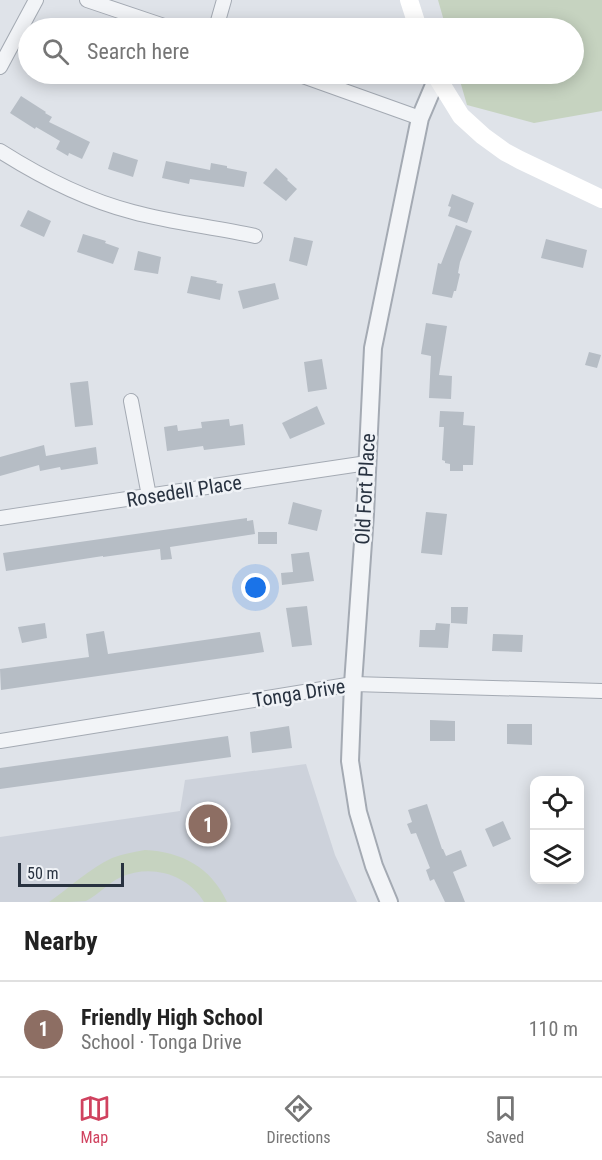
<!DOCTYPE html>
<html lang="en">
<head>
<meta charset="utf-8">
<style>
	:root { --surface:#fff; --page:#f6f6f6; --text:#222; --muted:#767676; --line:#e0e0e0; --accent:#d0425f }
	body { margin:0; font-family:"Roboto Condensed",sans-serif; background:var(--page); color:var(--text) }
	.controls { position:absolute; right:18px; bottom:18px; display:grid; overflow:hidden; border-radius:12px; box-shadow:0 3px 15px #0003 }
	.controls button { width:54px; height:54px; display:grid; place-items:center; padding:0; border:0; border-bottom:2px solid var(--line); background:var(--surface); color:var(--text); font:30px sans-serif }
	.scale { position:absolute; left:18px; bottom:15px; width:106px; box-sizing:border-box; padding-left:6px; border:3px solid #283240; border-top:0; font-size:16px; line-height:21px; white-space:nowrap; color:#283240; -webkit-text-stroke:4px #eff2f6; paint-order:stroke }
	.you { position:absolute; left:256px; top:588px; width:21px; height:21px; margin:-15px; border:4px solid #fff; border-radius:50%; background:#1a73e8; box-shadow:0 0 0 9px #1a73e833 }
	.badge { display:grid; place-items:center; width:39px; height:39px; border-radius:50%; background:var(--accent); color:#fff; font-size:20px; font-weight:700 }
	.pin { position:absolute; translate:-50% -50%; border:3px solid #fff; box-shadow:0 2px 6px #0006 }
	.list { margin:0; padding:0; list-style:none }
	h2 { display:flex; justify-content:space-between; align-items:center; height:78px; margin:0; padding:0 24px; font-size:26px }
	h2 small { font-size:20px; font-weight:400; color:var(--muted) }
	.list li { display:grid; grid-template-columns:39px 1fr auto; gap:18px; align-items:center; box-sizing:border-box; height:96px; padding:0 24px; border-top:2px solid var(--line) }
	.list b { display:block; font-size:22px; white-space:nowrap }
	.list p { margin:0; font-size:20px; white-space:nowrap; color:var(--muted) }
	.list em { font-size:20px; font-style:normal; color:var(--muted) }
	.icon { flex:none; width:33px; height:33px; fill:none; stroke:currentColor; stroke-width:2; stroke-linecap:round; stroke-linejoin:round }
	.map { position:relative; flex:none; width:602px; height:902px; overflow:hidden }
	.search { position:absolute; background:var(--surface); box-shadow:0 3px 15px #0003; left:18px; right:18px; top:18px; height:66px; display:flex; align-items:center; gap:15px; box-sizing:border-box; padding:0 21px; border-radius:33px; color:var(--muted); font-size:22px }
	.sheet { height:174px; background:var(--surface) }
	nav { display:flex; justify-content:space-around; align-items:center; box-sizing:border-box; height:84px; border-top:2px solid var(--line); background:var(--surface); font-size:16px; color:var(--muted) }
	nav a { display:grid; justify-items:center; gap:3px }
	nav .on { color:var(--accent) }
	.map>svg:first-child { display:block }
	.built { fill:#cdd2db }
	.green { fill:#c6d3c0 }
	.building { fill:#b6bdc5 }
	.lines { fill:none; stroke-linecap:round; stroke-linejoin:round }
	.minor-casing { stroke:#a4aab3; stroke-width:16 }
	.tertiary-casing { stroke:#a4aab3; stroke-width:20 }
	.minor { stroke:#f2f4f7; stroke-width:14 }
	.tertiary { stroke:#f2f4f7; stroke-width:16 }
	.secondary { stroke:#fff; stroke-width:18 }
	.labels { text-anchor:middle; stroke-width:5; stroke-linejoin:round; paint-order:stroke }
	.street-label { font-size:20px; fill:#283240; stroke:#eff2f6 }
</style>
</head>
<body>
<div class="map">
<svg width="602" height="902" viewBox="0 0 602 902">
	<rect width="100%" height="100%" fill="#dfe3e9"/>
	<!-- built -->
	<path class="built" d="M306,764l29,91 22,47h-357v-65l180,-26 5,-31z"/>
	<!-- green -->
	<path class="green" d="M438,0h164v111l-68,12 -67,-18 -9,-31h116v-46h-128z
		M145,850c37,2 66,17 82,52h-23c-17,-28 -53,-38 -83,-25 -13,6 -22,17 -35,24 -7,1 -28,1 -37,1 20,-14 41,-34 63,-44 11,-4 22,-6 33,-8z"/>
	<!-- building -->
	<path class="building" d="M21,96l25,16 -1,1 7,4 -3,5 41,20 -8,17 -13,-6 -1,3 -12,-7 4,-8 -24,-14 -1,2 -25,-16z
		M113,152l25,8 -5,17 -25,-8z
		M166,161l44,9 1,-7 16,3v2l20,4 -3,15 -54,-8 -1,5 -27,-6z
		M276,168l12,11 -1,1 10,9 -11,12 -23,-18z
		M452,194l22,9 -7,20 -19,-7 3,-9 -3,-1z
		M28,210l23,11 -7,16 -24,-11z
		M456,225l16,6 -12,31 -2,11 2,1 -4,17h-2l-2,7 -20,-4 6,-31 3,1z
		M83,234l23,7 -1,2 14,5 -6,16 -36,-12z
		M294,237l19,4 -6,25 -18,-5z
		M546,239l41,11 -4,18 -42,-10z
		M138,251l23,6 -3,17 -24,-4z
		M191,276l26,5 -1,2 7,1 -3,16 -33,-7z
		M275,283l4,16 -36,10 -5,-18z
		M426,323l21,3 -8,49 13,1 -1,23 -22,-1 2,-42 -10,-2z
		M589,352l12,3 -4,13 -12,-3z
		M322,359l5,30 -19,3 -4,-30z
		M88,381l5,44 -18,2 -5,-44z
		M317,406l8,18 -35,15 -8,-16z
		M440,411l24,1 -1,13 12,1 -2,39h-10v6h-13v-7l-5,-1v-2l-3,-1 2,-33h-5z
		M229,419l1,7 13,-2 2,21 -41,5 -1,-4 -36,5 -3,-24 13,-2 1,6 24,-3 -1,-6z
		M44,445l2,11 50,-9 2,17 -37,6 -1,-3 -20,4 -1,-6 -39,11v-19z
		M293,502l29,8 -5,21 -29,-7z
		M426,512l21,2 -5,41 -21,-2z
		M247,518v3l6,-1 2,14 -85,13 2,12 -11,1 -1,-11 -57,8v-1l-97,15 -3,-18z
		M258,532h19v12h-19z
		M309,552l5,29 -32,4 -1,-12 12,-1 -2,-18z
		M307,606l5,39 -20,2 -6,-39z
		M451,607h17l-1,17 -16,-1z
		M45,623l2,15 -25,5 -4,-16z
		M436,623l14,1 -2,24 -29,-1 1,-17h15z
		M104,631l4,23 152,-22 4,20 -263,38 -1,-21 89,-12 -3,-23z
		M493,634l30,1 -1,17 -30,-1z
		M430,720l25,1v20h-25z
		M507,724h25v21l-25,-1z
		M289,726l3,22 -40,5 -2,-21z
		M228,736l3,21 -231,32v-21z
		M427,804l15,45h1l3,7 15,-6 6,16 -14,6 12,30h-20l-11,-23 -4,2 -4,-11 4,-2 -14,-35 -5,1 -4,-10 5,-2 -4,-12z
		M503,821l8,18 -18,8 -8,-18z"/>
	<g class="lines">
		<defs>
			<path id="minor" d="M87,0l83,28
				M216,28l8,-28
				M0,67l36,-67
				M297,74l123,44
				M0,151c41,26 86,49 133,61 40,11 82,15 122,24
				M131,401l18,95
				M0,518l367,-55
				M0,741l353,-57 249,7"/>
			<path id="tertiary" d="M389,902l-15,-36 -16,-54 -8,-51 3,-77 12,-170 8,-166 47,-230 17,-40"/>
		</defs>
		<!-- minor casing -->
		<use href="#minor" class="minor-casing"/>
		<!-- tertiary casing -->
		<use href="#tertiary" class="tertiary-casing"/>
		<!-- minor -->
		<use href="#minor" class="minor"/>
		<!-- tertiary -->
		<use href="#tertiary" class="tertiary"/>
		<!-- secondary -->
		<path class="secondary" d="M409,0l9,28
			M435,74l26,42 22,20 22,16 15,8 82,39"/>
	</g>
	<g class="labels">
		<!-- street labels -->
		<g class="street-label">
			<text transform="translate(365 489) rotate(-87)" y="7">Old Fort Place</text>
			<text transform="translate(184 491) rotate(-9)" y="7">Rosedell Place</text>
			<text transform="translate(299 693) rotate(-9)" y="7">Tonga Drive</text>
		</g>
	</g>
</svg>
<div class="controls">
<button><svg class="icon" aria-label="locate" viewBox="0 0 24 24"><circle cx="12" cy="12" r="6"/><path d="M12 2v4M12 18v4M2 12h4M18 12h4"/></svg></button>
<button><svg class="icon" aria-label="layers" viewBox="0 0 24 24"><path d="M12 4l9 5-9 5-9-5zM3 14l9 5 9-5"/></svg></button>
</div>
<div class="scale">50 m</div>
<div class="you"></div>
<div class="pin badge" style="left:208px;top:824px;background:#8d6e63">1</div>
<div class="search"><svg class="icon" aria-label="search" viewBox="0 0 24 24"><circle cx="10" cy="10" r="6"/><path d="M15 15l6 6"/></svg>Search here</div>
</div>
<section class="sheet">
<h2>Nearby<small></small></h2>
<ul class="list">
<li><span class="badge" style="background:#8d6e63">1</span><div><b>Friendly High School</b><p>School · Tonga Drive</p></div><em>110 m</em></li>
</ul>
</section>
<nav>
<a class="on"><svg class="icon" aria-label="map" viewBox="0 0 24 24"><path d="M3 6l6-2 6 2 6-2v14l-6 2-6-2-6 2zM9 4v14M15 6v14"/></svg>Map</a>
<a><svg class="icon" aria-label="directions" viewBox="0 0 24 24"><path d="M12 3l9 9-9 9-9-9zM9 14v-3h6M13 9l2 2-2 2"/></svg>Directions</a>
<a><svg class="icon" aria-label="saved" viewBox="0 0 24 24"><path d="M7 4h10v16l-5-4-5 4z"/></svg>Saved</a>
</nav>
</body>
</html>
